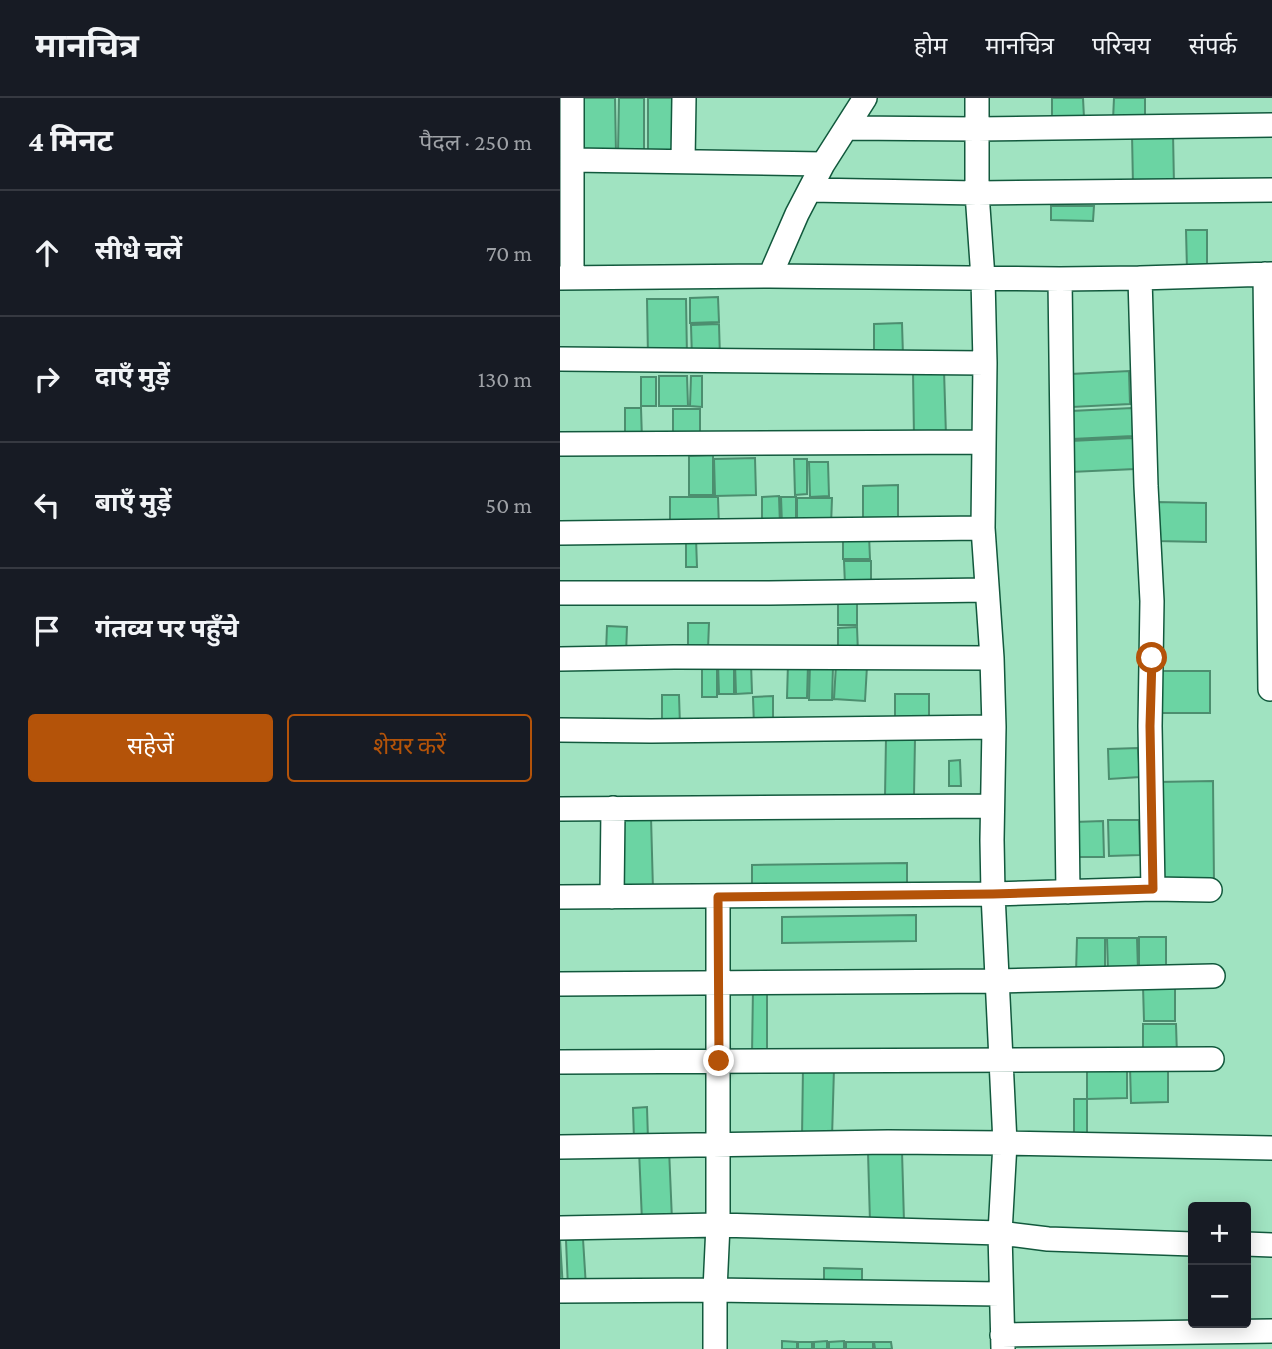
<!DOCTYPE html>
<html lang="hi">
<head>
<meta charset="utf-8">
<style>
	:root { --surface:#171b24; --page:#242831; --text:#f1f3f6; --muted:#9ea1a6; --line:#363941; --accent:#b45309 }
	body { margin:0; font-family:"Crimson Pro","Noto Sans Devanagari",serif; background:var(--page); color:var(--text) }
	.controls { position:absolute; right:21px; bottom:21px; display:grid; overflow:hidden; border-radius:7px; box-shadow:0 4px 18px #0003 }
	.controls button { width:63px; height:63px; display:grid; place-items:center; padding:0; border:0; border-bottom:2px solid var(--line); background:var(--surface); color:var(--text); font:35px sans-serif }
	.stop { position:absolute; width:21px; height:21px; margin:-16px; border:5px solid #b45309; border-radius:50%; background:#fff }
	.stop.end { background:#b45309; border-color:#fff; box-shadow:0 2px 7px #0008 }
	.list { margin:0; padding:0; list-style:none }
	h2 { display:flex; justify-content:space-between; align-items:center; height:91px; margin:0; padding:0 28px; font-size:30px }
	h2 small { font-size:23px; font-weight:400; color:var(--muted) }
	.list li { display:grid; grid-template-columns:46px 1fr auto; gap:21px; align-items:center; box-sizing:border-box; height:126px; padding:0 28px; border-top:2px solid var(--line) }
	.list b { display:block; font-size:26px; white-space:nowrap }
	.list em { font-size:23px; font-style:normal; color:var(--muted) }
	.actions { display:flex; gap:14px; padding:21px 28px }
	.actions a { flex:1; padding:16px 0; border:2px solid var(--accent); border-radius:7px; text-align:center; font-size:24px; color:var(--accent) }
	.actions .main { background:var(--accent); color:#fff }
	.icon { flex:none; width:38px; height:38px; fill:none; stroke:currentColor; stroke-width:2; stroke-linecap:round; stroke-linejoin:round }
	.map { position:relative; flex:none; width:712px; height:1251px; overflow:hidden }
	header { display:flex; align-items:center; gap:42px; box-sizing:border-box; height:98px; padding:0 35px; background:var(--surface); border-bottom:2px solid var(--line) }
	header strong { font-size:33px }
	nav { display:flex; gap:38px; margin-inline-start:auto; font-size:24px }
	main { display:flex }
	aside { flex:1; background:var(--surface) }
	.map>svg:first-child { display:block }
	.building { fill:#6bd4a3; stroke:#4c8e6f; stroke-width:2 }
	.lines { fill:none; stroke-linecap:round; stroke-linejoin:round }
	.street-casing { stroke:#12593d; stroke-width:26 }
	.street { stroke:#fff; stroke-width:23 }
	.route { stroke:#b45309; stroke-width:9 }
</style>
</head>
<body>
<header>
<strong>मानचित्र</strong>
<nav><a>होम</a><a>मानचित्र</a><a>परिचय</a><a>संपर्क</a></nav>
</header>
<main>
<aside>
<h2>4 मिनट<small>पैदल · 250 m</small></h2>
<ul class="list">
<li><svg class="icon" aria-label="ahead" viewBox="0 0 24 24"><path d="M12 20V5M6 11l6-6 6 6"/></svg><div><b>सीधे चलें</b></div><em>70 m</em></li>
<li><svg class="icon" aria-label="right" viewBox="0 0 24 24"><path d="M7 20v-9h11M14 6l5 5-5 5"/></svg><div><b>दाएँ मुड़ें</b></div><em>130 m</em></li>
<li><svg class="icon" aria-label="left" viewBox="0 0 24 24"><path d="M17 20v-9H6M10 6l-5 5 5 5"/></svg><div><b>बाएँ मुड़ें</b></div><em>50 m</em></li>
<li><svg class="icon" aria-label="arrive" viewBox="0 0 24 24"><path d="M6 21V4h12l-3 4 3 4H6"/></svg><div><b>गंतव्य पर पहुँचे</b></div></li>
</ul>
<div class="actions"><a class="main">सहेजें</a><a>शेयर करें</a></div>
</aside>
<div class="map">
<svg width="712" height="1251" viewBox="0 0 712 1251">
	<rect width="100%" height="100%" fill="#a0e3c1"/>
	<!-- building -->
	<path class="building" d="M17,0h38l1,56 -39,1z
		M59,0h25v56l-26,-1z
		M88,0h30l1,56h-31z
		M492,0h31l1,20h-32z
		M554,0h31v21l-32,1z
		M613,35l1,52 -41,1 -1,-52z
		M491,108h43l-1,15 -42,-1z
		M626,132h21v40h-20z
		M158,199l1,25 -29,1v-25z
		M87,201h39l1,58h-39z
		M342,225l1,33h-29v-32z
		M159,226l1,34 -28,1 -1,-34z
		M384,272l2,66 -32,1 -1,-66z
		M569,273l1,33 -58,3 -1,-33z
		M99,278h28l1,30h-29z
		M131,278h11v31l-12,-1z
		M81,279h15v29h-15z
		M65,310h16l1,32h-17z
		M572,310l1,28 -61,3 -1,-28z
		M113,311h27v32l-27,1z
		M573,340l2,31 -64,3 -1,-31z
		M153,357v40h-24v-39z
		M195,360l1,37 -41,1 -1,-37z
		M234,361h13v35l-12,1z
		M249,364h19l1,34 -19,1z
		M338,387v37h-35v-36z
		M219,398l1,29 -18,1v-29z
		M110,399h48l1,31h-49z
		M221,399h15v28h-14z
		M237,400h35l-1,28h-34z
		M596,404l50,1v39l-50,-1z
		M283,437h26l1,24h-27z
		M126,440h10l1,29h-11z
		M284,463h27v23l-26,1z
		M278,503h19v24h-19z
		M128,525h21l-1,26h-20z
		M47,528l20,1 -1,27 -20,-1z
		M297,529l1,26h-20v-25z
		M191,565l1,30 -16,1 -1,-30z
		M228,565l20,1 -1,34h-20z
		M157,566v33h-15v-32z
		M158,566h16v30h-15z
		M250,567l23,1 -1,34h-23z
		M276,567l31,1 -2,35 -31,-2z
		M596,573h54v42h-54z
		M335,596h34v31h-34z
		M102,597h17l1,31h-18z
		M213,598v29l-19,1 -1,-29z
		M326,640h29l-1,58 -29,1z
		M578,650l2,29 -31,2 -1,-30z
		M400,662l1,26h-12v-25z
		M653,683l1,103 -55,1 -2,-103z
		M91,719l2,73 -30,1 -1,-73z
		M548,722h31l1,35 -31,1z
		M543,723l1,36h-29l-1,-35z
		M347,765v27l-155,1v-26z
		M356,817v26l-134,2v-26z
		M579,839h27v34l-27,1z
		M517,840h28v35h-29z
		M547,840h30l1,32 -30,1z
		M583,888h32v35h-31z
		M193,890h14v67h-15z
		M583,926h33l1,32h-34z
		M243,969l31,1 -2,70h-30z
		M570,969h38v35l-37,1z
		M567,970v30l-40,1v-30z
		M514,1001h13v44h-13z
		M87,1009l1,33h-14l-1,-32z
		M109,1051l3,71 -30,1 -3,-71z
		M342,1053l2,71h-34l-2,-70z
		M23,1141l3,48 -18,1 -2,-48z
		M0,1142l3,49h-3z
		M264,1170l38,1v15h-38z
		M222,1243l15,1v7h-15z
		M267,1243v8h-13v-7z
		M284,1243v8h-15v-7z
		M238,1244h14v7h-14z
		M286,1244h27v7h-27z
		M314,1244h17l1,7h-17z"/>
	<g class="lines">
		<defs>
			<path id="street" d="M417,0v95l6,85 2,85 -2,165 9,130 2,69 -2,113 1,54 12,249 -5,90 3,116
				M286,30l131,1 295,-4
				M12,62l251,4
				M123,63l1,-63
				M250,92l167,3 295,-3
				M705,176l5,415
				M210,178l27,-62 26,-50 42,-66
				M0,180l210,-2 290,3 80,-1 132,-4
				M12,180v-180
				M580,180l6,208 6,115 -2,125 3,163
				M500,181l8,613
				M0,261l425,4
				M0,346l424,-2
				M0,435l423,-5
				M0,495h209l217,-3
				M0,561l114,-2 318,1
				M0,632l91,1 343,-4
				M0,711l432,-3
				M0,799l433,-3 160,-5 57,1
				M52,799l1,-89
				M0,886l437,-3 216,-5
				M0,964l652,-3
				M0,1049l328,-5 117,1 267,5
				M0,1130l158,-3 282,8 48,6 145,5
				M686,1146l26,1
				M0,1193l155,-1 285,4
				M442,1237l270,-4
				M155,1251v-59l3,-65v-328"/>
		</defs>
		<!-- street casing -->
		<use href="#street" class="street-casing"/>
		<!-- street -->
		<use href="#street" class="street"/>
	</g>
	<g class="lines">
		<!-- route -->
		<path class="route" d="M159,963l-1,-164 275,-3 160,-5 -3,-163 2,-68"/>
	</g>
</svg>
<div class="controls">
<button>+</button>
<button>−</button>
</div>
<div class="stop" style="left:592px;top:560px"></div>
<div class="stop end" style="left:159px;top:963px"></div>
</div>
</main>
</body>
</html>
